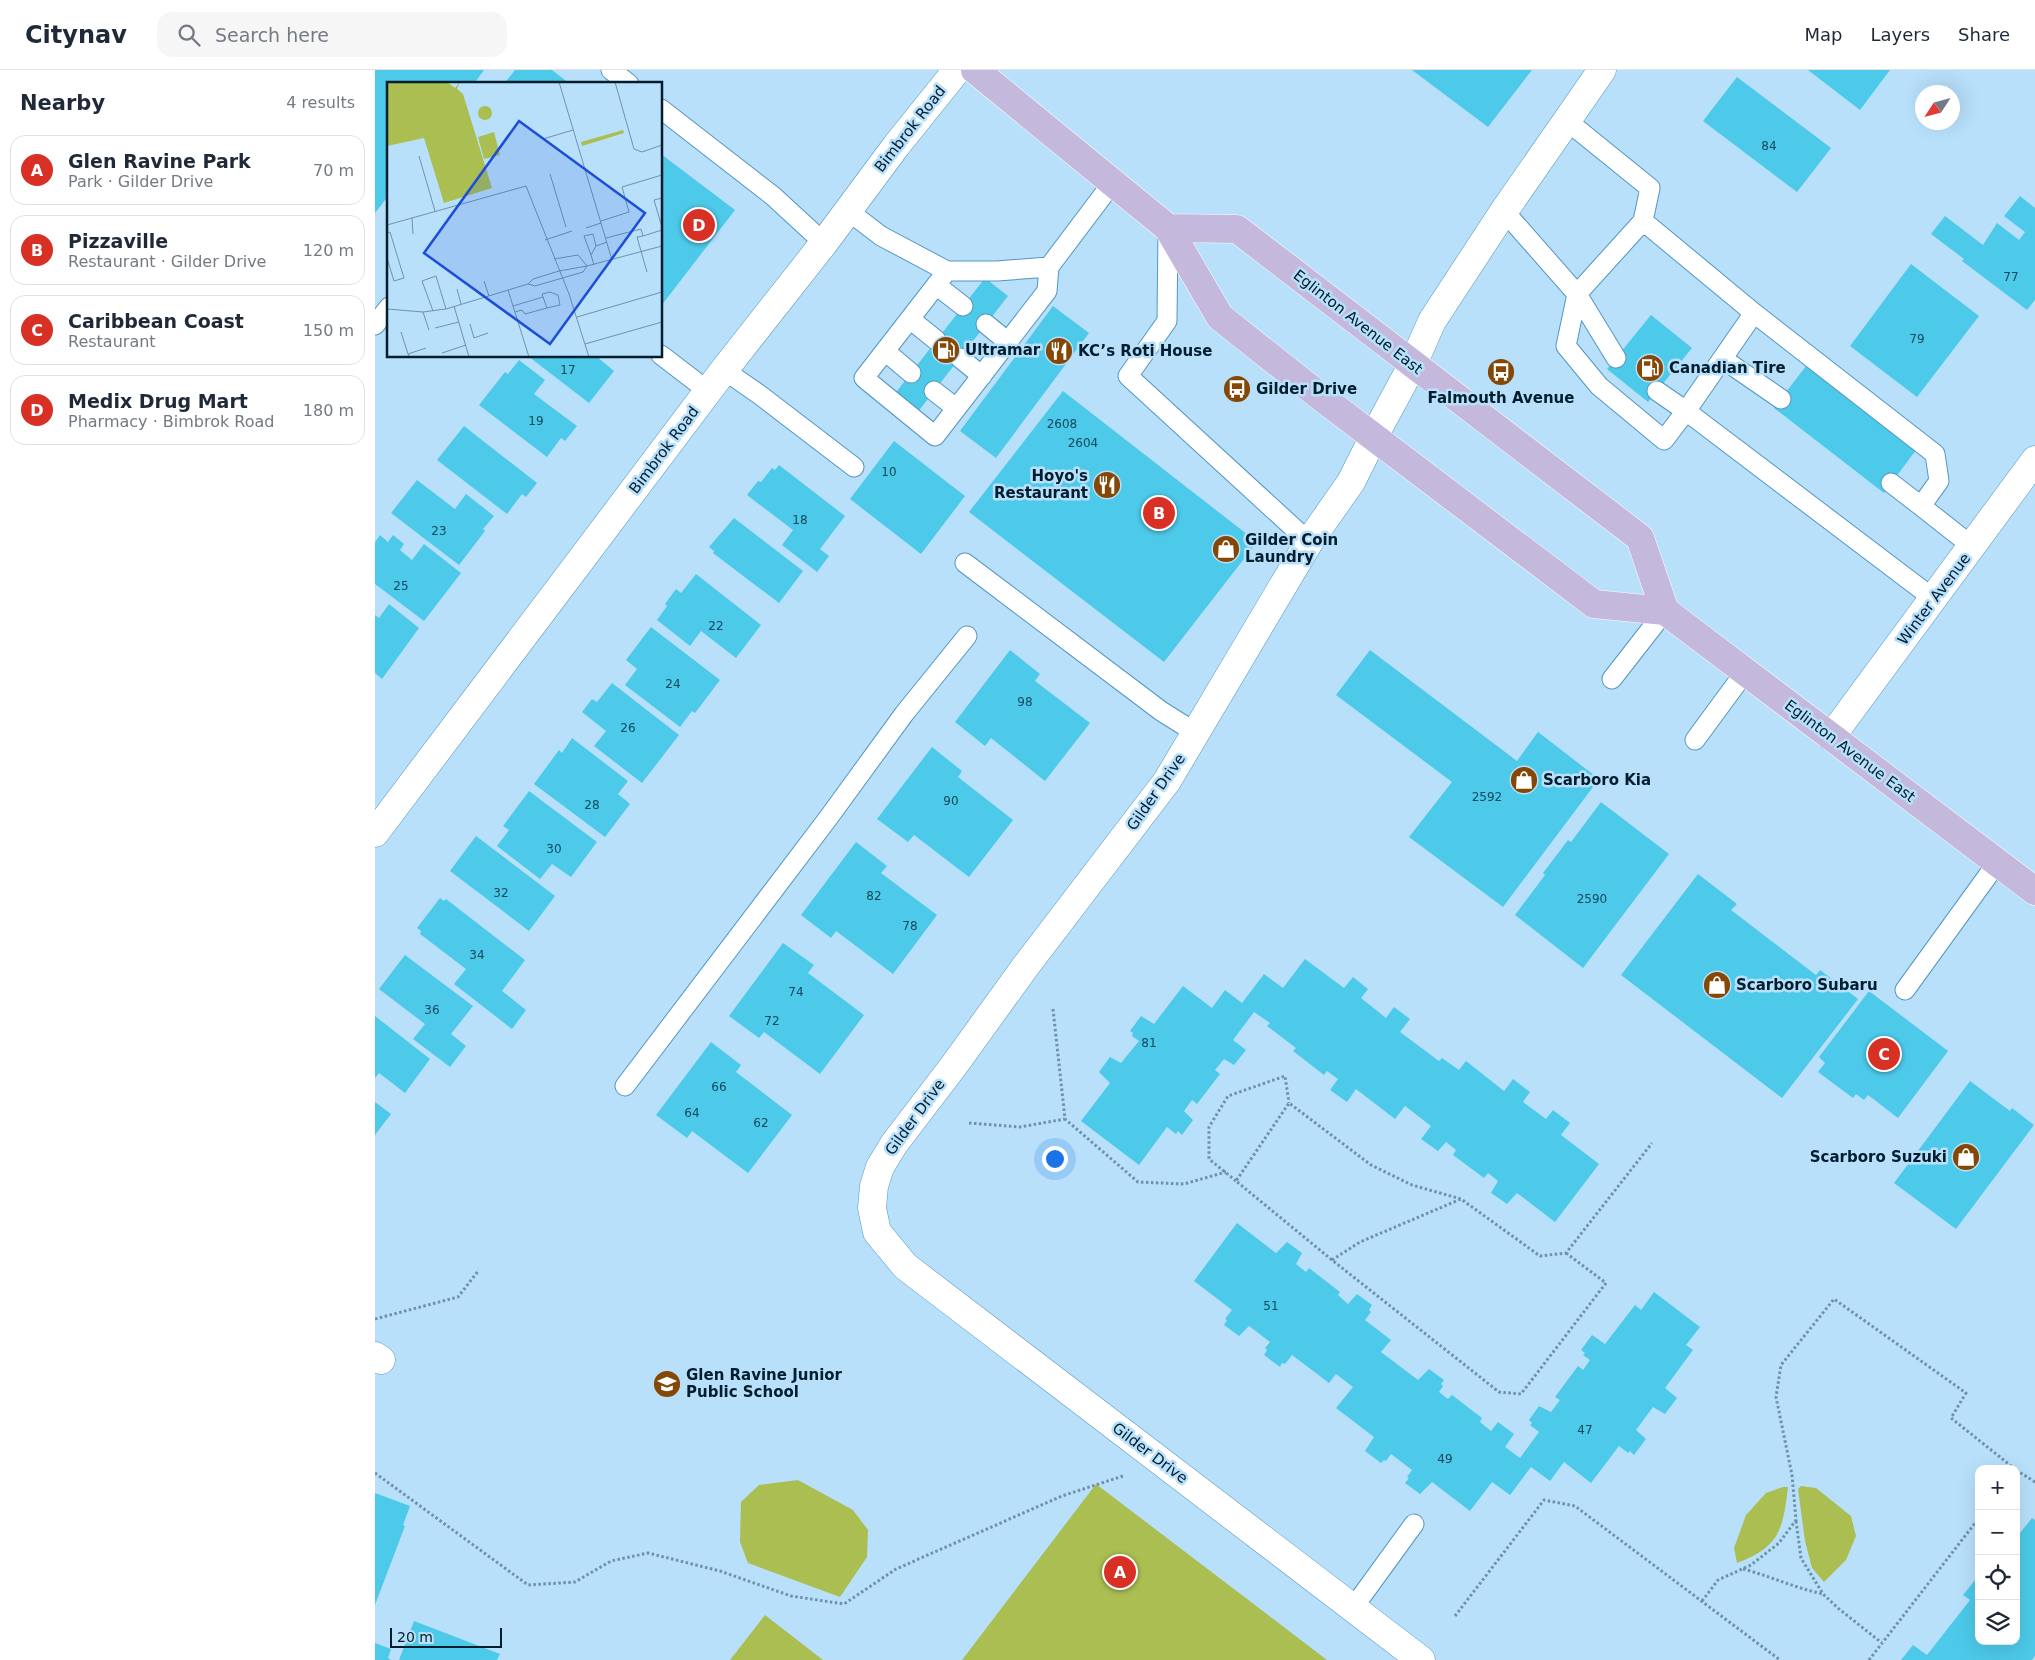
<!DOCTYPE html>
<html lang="en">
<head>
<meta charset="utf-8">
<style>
	:root { --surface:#fff; --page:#f6f6f7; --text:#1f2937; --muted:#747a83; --line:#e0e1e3; --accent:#d93025 }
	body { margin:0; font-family:"DejaVu Sans",sans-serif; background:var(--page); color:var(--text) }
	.controls { position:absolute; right:15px; bottom:15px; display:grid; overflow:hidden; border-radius:10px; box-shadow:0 5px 20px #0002 }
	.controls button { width:45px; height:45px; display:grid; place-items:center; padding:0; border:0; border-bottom:1px solid var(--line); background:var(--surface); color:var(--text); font:25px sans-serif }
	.compass { position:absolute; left:1540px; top:15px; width:45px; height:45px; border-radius:50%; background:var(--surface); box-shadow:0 5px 20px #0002; rotate:234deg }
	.scale { position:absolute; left:15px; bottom:12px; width:112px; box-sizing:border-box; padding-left:5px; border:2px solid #011d2e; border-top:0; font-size:14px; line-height:18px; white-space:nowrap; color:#011d2e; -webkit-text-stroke:4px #b8e0fb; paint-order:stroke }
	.you { position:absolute; left:679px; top:1088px; width:18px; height:18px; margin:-12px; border:4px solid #fff; border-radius:50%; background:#1a73e8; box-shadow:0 0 0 8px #1a73e833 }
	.badge { display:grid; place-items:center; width:32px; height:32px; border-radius:50%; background:var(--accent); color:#fff; font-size:16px; font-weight:700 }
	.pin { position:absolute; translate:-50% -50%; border:2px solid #fff; box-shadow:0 1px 5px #0006 }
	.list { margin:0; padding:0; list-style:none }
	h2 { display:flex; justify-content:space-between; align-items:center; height:65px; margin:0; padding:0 20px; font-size:21px }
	h2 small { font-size:16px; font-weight:400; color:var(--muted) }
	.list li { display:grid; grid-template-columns:32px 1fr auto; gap:15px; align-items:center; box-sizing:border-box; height:70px; margin:0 10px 10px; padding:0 10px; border:1px solid var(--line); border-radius:15px }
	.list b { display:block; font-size:19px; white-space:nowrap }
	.list p { margin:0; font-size:16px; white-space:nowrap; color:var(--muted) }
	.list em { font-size:16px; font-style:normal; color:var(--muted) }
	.icon { flex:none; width:28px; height:28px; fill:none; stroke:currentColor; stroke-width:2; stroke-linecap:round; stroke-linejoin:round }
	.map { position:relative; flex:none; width:1660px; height:1590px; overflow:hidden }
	header { display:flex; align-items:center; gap:30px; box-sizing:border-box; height:70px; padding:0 25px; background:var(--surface); border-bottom:1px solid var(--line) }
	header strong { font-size:24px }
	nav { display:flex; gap:28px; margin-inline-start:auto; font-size:18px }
	.search { width:350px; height:45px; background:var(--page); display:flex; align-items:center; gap:12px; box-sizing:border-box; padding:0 18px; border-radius:15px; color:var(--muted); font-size:19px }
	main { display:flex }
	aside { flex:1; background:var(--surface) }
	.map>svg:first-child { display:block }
	.green { fill:#abbe52 }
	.building { fill:#4dc9e9 }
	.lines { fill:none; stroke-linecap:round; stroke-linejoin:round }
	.service-casing { stroke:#5296c1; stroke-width:21 }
	.minor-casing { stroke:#5296c1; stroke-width:29 }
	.primary-casing { stroke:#fff; stroke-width:29 }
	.path { stroke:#6e91a8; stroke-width:3; stroke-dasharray:2.5 2.5; stroke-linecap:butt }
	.service { stroke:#fff; stroke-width:19 }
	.minor { stroke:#fff; stroke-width:28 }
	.primary { stroke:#c4b8dd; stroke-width:28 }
	.labels { text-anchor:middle; stroke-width:5; stroke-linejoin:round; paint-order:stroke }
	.number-label { font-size:12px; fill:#14485d }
	.street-label { font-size:15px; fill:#011d2e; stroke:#b8e0fb }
	.poi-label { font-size:15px; font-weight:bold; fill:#011d2e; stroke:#b8e0fb; text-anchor:start }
	.inset-road { fill:none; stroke:#6f92a9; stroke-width:1 }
	.view { fill:#1d4ed8; fill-opacity:0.15; stroke:#1d4ed8; stroke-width:2.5 }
	.inset-edge { fill:none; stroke:#011d2e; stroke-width:2.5 }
</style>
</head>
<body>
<header>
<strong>Citynav</strong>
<div class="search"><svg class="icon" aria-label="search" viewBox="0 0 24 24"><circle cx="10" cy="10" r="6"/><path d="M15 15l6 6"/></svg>Search here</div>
<nav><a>Map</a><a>Layers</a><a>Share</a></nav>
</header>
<main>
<aside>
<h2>Nearby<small>4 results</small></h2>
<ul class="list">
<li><span class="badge">A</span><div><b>Glen Ravine Park</b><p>Park · Gilder Drive</p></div><em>70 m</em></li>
<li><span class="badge">B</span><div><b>Pizzaville</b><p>Restaurant · Gilder Drive</p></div><em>120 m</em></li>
<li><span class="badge">C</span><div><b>Caribbean Coast</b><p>Restaurant</p></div><em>150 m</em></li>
<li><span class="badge">D</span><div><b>Medix Drug Mart</b><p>Pharmacy · Bimbrok Road</p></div><em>180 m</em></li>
</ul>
</aside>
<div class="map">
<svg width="1660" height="1590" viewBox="0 0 1660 1590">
	<rect width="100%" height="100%" fill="#b8e0fb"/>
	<!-- green -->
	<path class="green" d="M423,1410l55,30 15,20 -1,27 -27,40 -92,-34 -8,-21 1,-40 18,-17z
		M721,1414l231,176h-365z
		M1426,1416l15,2 35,28 5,20 -10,24 -22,22 -12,-14 -7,-27 -7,-52z
		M1408,1417h5c-5,42 -8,60 -51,76l-3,-15 12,-33 20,-22z
		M390,1545l58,45h-93z"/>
	<!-- building -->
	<path class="building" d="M0,0h109l-10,14h-85v111l-14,18z
		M140,0h37l18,14h-66z
		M1037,0h120l-44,57z
		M1433,0h82l-30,40z
		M1362,7l94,71 -34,44 -94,-71z
		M286,84l74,56 -74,96z
		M1645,126l15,12v92l-8,10 -65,-49 2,-2 -33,-25 14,-18 38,29 14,-22 22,17 6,-8 -21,-16z
		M1536,194l68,52 -62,81 -67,-51z
		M610,208l23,18 -98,126 -20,-22z
		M678,236l36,27 -93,125 -36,-27z
		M1276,245l41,33 -44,54 -41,-33z
		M153,286h68l18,15 -25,32z
		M144,290l26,20 -11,14 43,32 -12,15 -4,-3 -14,19 -68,-52 26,-33 3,2z
		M1431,296l110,84 -32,43 -110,-85z
		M688,321l194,151 -93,120 -195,-150z
		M89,356l73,57 -11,14 -4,-3 -15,20 -70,-54z
		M519,371l71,55 -44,58 -71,-55z
		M404,395l66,51 -25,33 9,7 -12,16 -35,-27 11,-15 -46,-35 11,-14 3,1 11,-14 3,2z
		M42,410l38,29 11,-15 28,22 -11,13 2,2 -26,34 -68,-52z
		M359,448l69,53 -24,32 -66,-50 1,-2 -5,-4z
		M5,465l8,7 5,-7 11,9 -4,6 12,10 12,-16 37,29 -37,48 -49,-37v-42z
		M321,504l65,51 -25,33 -35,-27 -11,15 -33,-26 10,-14 -2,-2 11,-15 5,4z
		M14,534l30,24 -37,51 -7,-6v-58l4,3z
		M276,557l69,53 -25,33 -3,-2 -12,16 -55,-42 12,-16 -11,-9z
		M635,580l30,24 -5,7 55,42 -45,58 -54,-43 -6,8 -30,-24z
		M995,580l147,111 21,-29 61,47 -96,128 -94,-70 43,-55 -116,-87z
		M237,613l67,52 -37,48 -48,-37 12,-15 -24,-19 10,-13 5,3z
		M197,668l56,43 -10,13 12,10 -25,33 -71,-53 25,-34 3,3z
		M557,677l30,24 -4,6 55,43 -44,57 -55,-42 -6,7 -31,-23z
		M154,721l68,51 -26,35 -19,-13 -12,15 -43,-33 12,-16 -6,-4z
		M1226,732l68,52 -86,114 -68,-53 30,-40 -2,-2 25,-33 3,2z
		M101,766l79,60 -26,35 -79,-60z
		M481,772l31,24 -6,7 56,42 -44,59 -57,-43 -5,7 -30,-23z
		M1323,804l39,30 -6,6 85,65 4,-5 38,29 -76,99 -161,-123z
		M65,828l4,3 2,-2 79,61 -23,31 24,19 -14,19 -58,-45 12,-15 -46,-35 1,-3 -4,-3z
		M408,873l31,22 -6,8 56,42 -44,59 -56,-42 -5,6 -30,-22z
		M30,885l68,51 -22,28 15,12 -16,21 -37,-28 12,-15 -46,-35z
		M930,889l39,29 9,-11 15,12 -7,9 25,20 8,-11 16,12 -10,13 39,29 3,-3 17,12 7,-9 38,30 9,-12 17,13 -7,10 23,17 7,-9 17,13 -9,12 38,29 -44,58 -38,-29 -10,11 -16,-11 7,-12 -10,-8 -4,5 -31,-23 3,-5 -10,-8 -8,9 -17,-12 10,-13 -26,-20 -10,13 -39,-30 -9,13 -17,-12 8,-11 -11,-8 -3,4 -31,-24 3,-3 -29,-22 3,-3 -16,-11 -21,28 13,10 -12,15 -10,-6 -9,11 5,4 -23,30 -5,-4 -8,11 9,9 -11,15 -4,-4 -2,3 -9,-7 -28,38 -58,-44 29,-38 -11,-11 11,-15 11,6 18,-22 -7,-5 1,-3 -3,-2 11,-15 13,8 29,-38 29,22 13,-18 17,13 22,-29 19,14z
		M1494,921l79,60 -50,67 -30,-23 -4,5 -8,-6 -3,4 -35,-26 7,-9 -6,-6z
		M0,946l55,43 -25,34 -26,-20 -4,5z
		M336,972l30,23 -5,7 56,43 -44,58 -56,-42 -5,7 -31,-23z
		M1595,1011l40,30 2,-3 22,17 -78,104 -62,-46z
		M0,1032l16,12 -16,21z
		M862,1153l39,30 11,-11 15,11 -6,11 10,8 3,-4 31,24 -2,3 10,9 9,-10 15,11 -3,5 2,2 -6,8 26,20 -10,12 37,28 11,-11 15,11 -3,4 2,2 -4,6 9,7 4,-4 30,23 -2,4 11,9 7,-9 16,12 -9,13 15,11 19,-26 -9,-7 2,-2 -3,-3 10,-14 12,6 9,-12 -5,-3 23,-31 5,4 7,-10 -7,-5 2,-2 -4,-3 11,-15 13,9 30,-39 6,5 13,-18 46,35 -14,18 7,5 -28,38 12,10 -12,16 -12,-7 -17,23 10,9 -12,16 -4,-4 -2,2 -9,-7 -28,37 -27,-21 -14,19 -19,-14 -21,28 -18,-13 -22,29 -38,-29 -12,12 -15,-11 4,-5 -2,-1 5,-7 -21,-16 -5,7 -2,-1 -3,3 -16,-12 9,-14 -38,-29 17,-21 -17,-13 -7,9 -37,-28 -7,9 -3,-1 -2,4 -16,-12 3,-5 -2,-2 5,-6 -21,-16 -10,10 -15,-11 3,-5 -2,-1 7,-9 -38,-29z
		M0,1423l35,13 -7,19 2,1 -30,79z
		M1657,1448l3,2v136l-3,4h-131l12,-15 14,10 43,-55 -7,-5 16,-20v66h37v-103z
		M39,1551l86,33 -3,6h-98z
		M0,1573l16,6 -3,9 3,2h-16z"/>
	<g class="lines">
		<defs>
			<path id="service" d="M236,0l18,14
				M286,39l112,87 51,47
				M1191,50l84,68 -7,33
				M472,140l34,26 66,35h50l52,-4 64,-85
				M1129,141l73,83 39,64
				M793,159l-1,92 -39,55 181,166
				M572,201l-83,107 71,58 112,-145 2,-24
				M561,215l27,21
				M535,249l26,21
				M611,254l22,18
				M0,255l14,-18
				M510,281l26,22
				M286,285l47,36
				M585,288l22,18
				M1348,289l58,40
				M349,300l36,25 94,72
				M559,321l22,17
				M1282,321l29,20 -22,29 -65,-54 -33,-40 11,-52 66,-73 111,92
				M1516,413l30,23
				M590,493l196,148 35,22
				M1559,529l-248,-188 68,-98 181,141 4,27 -18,25 52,41
				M1237,609l53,-68
				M1320,670l50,-68
				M1530,920l92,-127
				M250,1016l204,-269 75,-103 63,-78
				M978,1538l61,-84"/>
			<path id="minor" d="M1456,667l204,-277
				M0,763l349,-463 100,-127 72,-97 61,-76
				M0,1286l6,4
				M1046,1590l-516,-394 -28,-34 -5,-24 2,-22 6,-19 14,-23 61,-80 70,-97 142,-186 142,-239 42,-60 22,-44 40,-74 19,-43 72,-110 98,-141"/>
			<path id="primary" d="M600,0l193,158 52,89 97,77 277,210 71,7 370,280
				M793,158l69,1 403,309 25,73"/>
		</defs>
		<!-- service casing -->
		<use href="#service" class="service-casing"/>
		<!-- minor casing -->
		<use href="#minor" class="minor-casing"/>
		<!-- primary casing -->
		<use href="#primary" class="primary-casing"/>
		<!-- path -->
		<path class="path" d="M678,939l12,110 73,63 46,2 42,-12
			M594,1053l51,4 45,-8
			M861,1111l-27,-22v-32l19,-31 57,-20 4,27
			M1191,1183l40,30 -85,111 -22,-2 -167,-132 -96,-79 53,-78 82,62 41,20 49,14 79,57 26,-3 86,-110
			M957,1190l28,-18 101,-43
			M0,1249l83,-22 21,-27
			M1641,1400l19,12
			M0,1403l153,112 47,-3 36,-21 37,-8 72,18 71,25 53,8 52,-35 166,-73 61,-20
			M1421,1451l5,37 22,36 16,15 43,34
			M1368,1499c27,7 52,19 80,25
			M1327,1531l16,-21 33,-15 28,-22 17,-23 -4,-45 -16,-78 5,-32 53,-66 132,94 -15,25 64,51
			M1080,1546l89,-116 31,6 205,154
			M1494,1590l110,-142"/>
		<!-- service -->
		<use href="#service" class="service"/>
		<!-- minor -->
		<use href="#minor" class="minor"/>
		<!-- primary -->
		<use href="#primary" class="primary"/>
	</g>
	<!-- icons -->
	<defs>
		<symbol id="fuel-disc" viewBox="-11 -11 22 22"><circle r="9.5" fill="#844706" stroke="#b8e0fb"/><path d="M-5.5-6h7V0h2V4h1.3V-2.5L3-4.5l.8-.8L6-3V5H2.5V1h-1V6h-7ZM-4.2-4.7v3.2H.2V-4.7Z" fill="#fff"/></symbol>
		<symbol id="restaurant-disc" viewBox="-11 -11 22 22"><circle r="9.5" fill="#844706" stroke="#b8e0fb"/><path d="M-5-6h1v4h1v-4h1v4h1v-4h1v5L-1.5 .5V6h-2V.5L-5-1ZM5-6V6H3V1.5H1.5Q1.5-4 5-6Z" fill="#fff"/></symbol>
		<symbol id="bus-disc" viewBox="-11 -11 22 22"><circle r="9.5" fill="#844706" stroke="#b8e0fb"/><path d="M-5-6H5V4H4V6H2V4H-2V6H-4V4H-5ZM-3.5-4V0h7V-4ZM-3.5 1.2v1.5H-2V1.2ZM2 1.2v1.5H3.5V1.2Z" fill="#fff"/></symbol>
		<symbol id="shop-disc" viewBox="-11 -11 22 22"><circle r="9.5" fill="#844706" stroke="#b8e0fb"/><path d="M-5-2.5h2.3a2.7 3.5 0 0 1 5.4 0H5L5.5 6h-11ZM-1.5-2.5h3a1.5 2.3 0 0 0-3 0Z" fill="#fff"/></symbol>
		<symbol id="school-disc" viewBox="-11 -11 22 22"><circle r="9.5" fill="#844706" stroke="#b8e0fb"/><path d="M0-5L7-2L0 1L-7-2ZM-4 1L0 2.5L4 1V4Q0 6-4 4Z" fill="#fff"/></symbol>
	</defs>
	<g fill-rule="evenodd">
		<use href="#fuel-disc" x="555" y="264" width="32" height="32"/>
		<use href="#restaurant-disc" x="668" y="265" width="32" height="32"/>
		<use href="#fuel-disc" x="1259" y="282" width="32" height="32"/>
		<use href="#bus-disc" x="1110" y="286" width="32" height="32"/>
		<use href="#bus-disc" x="846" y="303" width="32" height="32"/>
		<use href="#restaurant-disc" x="716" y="399" width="32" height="32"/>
		<use href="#shop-disc" x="835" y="463" width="32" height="32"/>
		<use href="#shop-disc" x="1133" y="694" width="32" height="32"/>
		<use href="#shop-disc" x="1326" y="899" width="32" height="32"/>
		<use href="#shop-disc" x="1575" y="1071" width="32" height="32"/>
		<use href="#school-disc" x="276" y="1298" width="32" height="32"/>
	</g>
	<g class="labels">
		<!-- number labels -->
		<g class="number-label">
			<text x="1394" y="80">84</text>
			<text x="1636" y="211">77</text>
			<text x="1542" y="273">79</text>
			<text x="193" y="304">17</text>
			<text x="161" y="355">19</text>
			<text x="687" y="358">2608</text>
			<text x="708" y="377">2604</text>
			<text x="514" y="406">10</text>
			<text x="425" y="454">18</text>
			<text x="64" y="465">23</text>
			<text x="26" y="520">25</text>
			<text x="341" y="560">22</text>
			<text x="298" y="618">24</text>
			<text x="650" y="636">98</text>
			<text x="253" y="662">26</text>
			<text x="1112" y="731">2592</text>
			<text x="576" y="735">90</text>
			<text x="217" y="739">28</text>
			<text x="179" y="783">30</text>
			<text x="126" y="827">32</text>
			<text x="499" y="830">82</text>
			<text x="1217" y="833">2590</text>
			<text x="535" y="860">78</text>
			<text x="102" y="889">34</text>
			<text x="421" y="926">74</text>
			<text x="57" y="944">36</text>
			<text x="397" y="955">72</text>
			<text x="774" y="977">81</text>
			<text x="344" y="1021">66</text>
			<text x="317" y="1047">64</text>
			<text x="386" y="1057">62</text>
			<text x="896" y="1240">51</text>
			<text x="1210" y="1364">47</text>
			<text x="1070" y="1393">49</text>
		</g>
		<!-- street labels -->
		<g class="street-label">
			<text transform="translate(535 59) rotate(-52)" y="5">Bimbrok Road</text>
			<text transform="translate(983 252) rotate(38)" y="5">Eglinton Avenue East</text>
			<text transform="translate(289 380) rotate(-53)" y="5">Bimbrok Road</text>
			<text transform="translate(1559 529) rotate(-53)" y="5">Winter Avenue</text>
			<text transform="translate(1475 681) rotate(37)" y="5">Eglinton Avenue East</text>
			<text transform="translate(781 722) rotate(-55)" y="5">Gilder Drive</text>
			<text transform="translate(540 1047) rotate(-54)" y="5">Gilder Drive</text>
			<text transform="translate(775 1383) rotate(37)" y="5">Gilder Drive</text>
		</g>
		<!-- poi labels -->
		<g class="poi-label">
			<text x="590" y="285">Ultramar</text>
			<text x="703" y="286">KC’s Roti House</text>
			<text x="1294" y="303">Canadian Tire</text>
			<text x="881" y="324">Gilder Drive</text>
			<text x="1126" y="333" text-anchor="middle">Falmouth Avenue</text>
			<text x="713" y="411" text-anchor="end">Hoyo's<tspan x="713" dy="17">Restaurant</tspan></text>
			<text x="870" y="475">Gilder Coin<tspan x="870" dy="17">Laundry</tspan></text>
			<text x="1168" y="715">Scarboro Kia</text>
			<text x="1361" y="920">Scarboro Subaru</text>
			<text x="1572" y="1092" text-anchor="end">Scarboro Suzuki</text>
			<text x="311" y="1310">Glen Ravine Junior<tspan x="311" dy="17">Public School</tspan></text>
		</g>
	</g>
	<!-- overview -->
	<g transform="translate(12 12)">
		<rect width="275" height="275" fill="#b8e0fb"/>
		<path d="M0,0h60l8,6 5,-6 -3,7 6,5 29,94 -48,15 -20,-65 -37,8zM91 31a7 7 0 1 1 14 0a7 7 0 1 1-14 0ZM236,48l1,3 -42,13 -1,-4zM107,50l6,23 -16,4 -6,-22z" fill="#abbe52"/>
		<path class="inset-road" d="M172,0l53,178M228,0l19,67 8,3 20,-7M156,57l30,-9M32,74l16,55M163,92l16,53M275,116l-8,2 8,27M25,136l1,16M214,139l28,-9 -7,-25 40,-12M0,143l139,-39 43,108 20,63M199,146l15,-5M0,151l3,-1 14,46 -10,3 -7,-23M256,154l-6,1 10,35M219,156l35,-9 2,7 19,-6M158,158l27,-9M204,173l-7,-19 9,-2 3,12M167,177l24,-4 9,11M207,183l-3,-10 5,-9 11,-4M97,199l5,15M141,202l7,2 48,-14 4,-6M70,207l4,15M121,208l21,67M156,215l-1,-3 8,-2 8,3 2,10 -13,3M67,224l15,51M126,224l30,-9 4,11 -22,6 -3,-4 -7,2M0,227l36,3 23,-3 82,-25 5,-5 26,-8 28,-5 75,-20M46,229l-11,-30 14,-5 10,33M36,230l6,18M190,235l85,-25M83,242l4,14 14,-5M48,246l24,-6M14,250l8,25M198,262l77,-22M55,271l24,-8M21,272l18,-6"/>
		<path class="view" d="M132,39l126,92 -95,131 -126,-91z"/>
		<rect width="275" height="275" class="inset-edge"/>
	</g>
</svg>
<div class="controls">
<button>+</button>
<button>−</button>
<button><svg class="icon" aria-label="locate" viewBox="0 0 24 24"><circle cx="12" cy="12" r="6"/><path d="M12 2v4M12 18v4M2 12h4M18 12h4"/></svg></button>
<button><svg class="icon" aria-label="layers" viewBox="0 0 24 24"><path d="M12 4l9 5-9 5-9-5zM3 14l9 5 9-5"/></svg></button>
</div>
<svg class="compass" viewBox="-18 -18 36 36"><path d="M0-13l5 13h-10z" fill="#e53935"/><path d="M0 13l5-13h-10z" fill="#747a83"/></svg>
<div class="scale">20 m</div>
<div class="you"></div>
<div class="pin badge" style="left:745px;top:1502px">A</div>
<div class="pin badge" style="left:784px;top:443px">B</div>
<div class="pin badge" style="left:1509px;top:984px">C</div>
<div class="pin badge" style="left:324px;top:155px">D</div>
</div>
</main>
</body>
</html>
